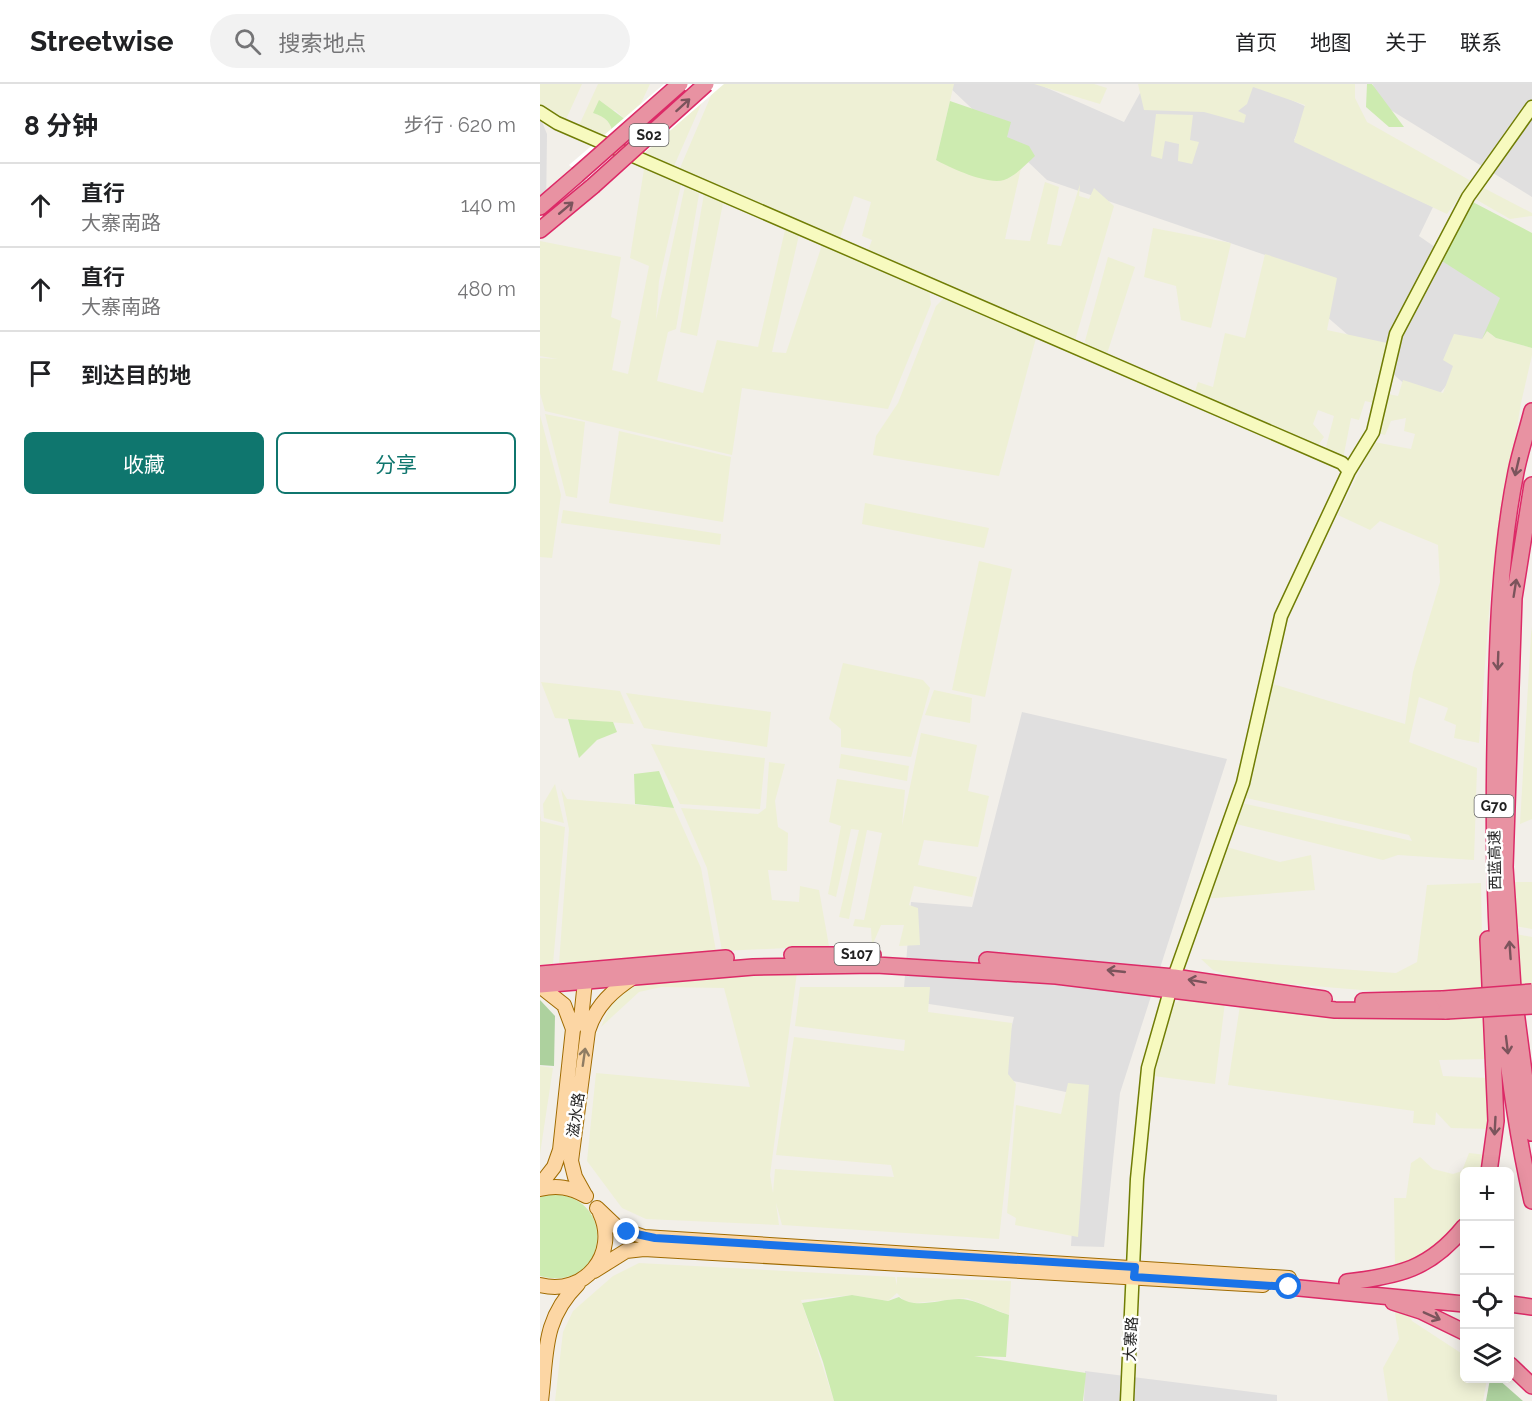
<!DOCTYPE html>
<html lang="zh">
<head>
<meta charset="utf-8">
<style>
	:root { --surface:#fff; --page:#f2f2f2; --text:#202124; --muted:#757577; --line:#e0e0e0; --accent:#0f766e }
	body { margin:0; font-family:Raleway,"Noto Sans SC",sans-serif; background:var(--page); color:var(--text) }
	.controls { position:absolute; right:18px; bottom:18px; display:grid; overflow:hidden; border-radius:9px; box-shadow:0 3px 15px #0003 }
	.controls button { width:54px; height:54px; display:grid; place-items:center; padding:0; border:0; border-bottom:2px solid var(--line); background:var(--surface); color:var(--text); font:30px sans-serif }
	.stop { position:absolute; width:18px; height:18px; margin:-14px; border:4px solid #1a73e8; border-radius:50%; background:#fff }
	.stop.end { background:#1a73e8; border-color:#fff; box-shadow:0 2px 6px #0008 }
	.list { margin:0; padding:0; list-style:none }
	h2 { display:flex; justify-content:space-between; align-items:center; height:78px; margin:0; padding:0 24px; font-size:26px }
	h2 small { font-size:20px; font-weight:400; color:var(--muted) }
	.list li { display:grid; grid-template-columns:39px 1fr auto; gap:18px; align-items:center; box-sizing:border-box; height:84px; padding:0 24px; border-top:2px solid var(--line) }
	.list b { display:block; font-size:22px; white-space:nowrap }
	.list p { margin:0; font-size:20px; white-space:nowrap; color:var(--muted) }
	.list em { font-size:20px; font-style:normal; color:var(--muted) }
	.actions { display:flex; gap:12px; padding:18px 24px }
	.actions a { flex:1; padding:14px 0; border:2px solid var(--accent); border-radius:9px; text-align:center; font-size:21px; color:var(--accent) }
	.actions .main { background:var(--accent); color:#fff }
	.icon { flex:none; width:33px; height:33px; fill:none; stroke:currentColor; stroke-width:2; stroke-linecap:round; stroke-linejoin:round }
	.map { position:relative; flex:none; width:992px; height:1317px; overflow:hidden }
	header { display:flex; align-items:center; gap:36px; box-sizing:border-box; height:84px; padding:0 30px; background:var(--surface); border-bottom:2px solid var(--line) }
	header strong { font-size:28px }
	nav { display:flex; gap:33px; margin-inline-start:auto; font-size:21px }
	.search { width:420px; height:54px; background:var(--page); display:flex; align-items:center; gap:15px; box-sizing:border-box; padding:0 21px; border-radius:33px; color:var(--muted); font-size:22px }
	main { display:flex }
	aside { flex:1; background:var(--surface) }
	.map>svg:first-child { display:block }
	.residential { fill:#e0dfdf }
	.farmland { fill:#eef0d5 }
	.grass { fill:#cdebb0 }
	.forest { fill:#add19e }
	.pier { fill:#fff }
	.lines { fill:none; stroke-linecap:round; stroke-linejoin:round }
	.secondary-casing { stroke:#707d05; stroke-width:15 }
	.primary-casing { stroke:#a06b00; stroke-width:16 }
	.highway-casing { stroke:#dc2a67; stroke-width:18 }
	.secondary { stroke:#f7fabf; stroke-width:12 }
	.primary { stroke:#fcd6a4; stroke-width:14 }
	.highway { stroke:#e892a2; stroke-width:15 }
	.highway-bridge-casing { stroke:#dc2a67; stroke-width:18; stroke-linecap:butt }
	.highway-bridge { stroke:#e892a2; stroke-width:15 }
	.oneway { stroke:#7b545c }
	.oneway2 { stroke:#8f7c63 }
	.route { stroke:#1a73e8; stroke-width:8 }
	.labels { text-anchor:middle; stroke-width:5; stroke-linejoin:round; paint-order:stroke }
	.shield { fill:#fff; stroke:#646464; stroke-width:1.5 }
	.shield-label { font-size:14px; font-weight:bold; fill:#222 }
	.street-label { font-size:15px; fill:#222; stroke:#fff }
</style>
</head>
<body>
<header>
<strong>Streetwise</strong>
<div class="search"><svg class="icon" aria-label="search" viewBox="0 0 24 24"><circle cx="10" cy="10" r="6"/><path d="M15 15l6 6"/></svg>搜索地点</div>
<nav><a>首页</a><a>地图</a><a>关于</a><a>联系</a></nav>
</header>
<main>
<aside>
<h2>8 分钟<small>步行 · 620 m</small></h2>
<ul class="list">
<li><svg class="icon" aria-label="ahead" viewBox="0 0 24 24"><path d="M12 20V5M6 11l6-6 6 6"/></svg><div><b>直行</b><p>大寨南路</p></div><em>140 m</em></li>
<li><svg class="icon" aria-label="ahead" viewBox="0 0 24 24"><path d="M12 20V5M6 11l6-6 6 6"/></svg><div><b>直行</b><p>大寨南路</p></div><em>480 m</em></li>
<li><svg class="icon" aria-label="arrive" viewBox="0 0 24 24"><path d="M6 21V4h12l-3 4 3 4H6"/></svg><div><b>到达目的地</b></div></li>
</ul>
<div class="actions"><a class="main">收藏</a><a>分享</a></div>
</aside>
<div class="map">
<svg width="992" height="1317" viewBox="0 0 992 1317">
	<rect width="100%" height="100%" fill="#f2efe9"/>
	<!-- residential -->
	<path class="residential" d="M406,0h92l86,38 21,-38h111l53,24 -15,32 139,67 -14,29 94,65 -83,105 -134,-116 4,-23 -253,-87z
		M833,0h159v113l-156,-96z
		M0,33l7,17 -1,81 -6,-1z
		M482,628l205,47 -107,334 -16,154 -33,-1 9,-151 -81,-17 15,-61 -111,-17 8,-98 61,5z
		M545,1287l192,24v6h-193z"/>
	<!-- farmland -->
	<path class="farmland" d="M0,0h42l-19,42 -23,-14z
		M58,0h52l-15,32 -9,4 -11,-10 -22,3 10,3 9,11 1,9 -7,7 -30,-11z
		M124,0h46l-39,89 -39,-17z
		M176,0h238l-18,76 60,20 15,-3 10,-9 -16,71 25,2 15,-59 14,5 -12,57 14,2 19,-62 -1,12 10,3 5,-11 20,18 -40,138 -208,-88 6,-16 -10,-4 9,-34 -17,-6 -16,48 -161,-69z
		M494,0h60l13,4 -7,16z
		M598,0h217v14l12,24 104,59 -24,33 -153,-72 11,-37 -52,-18 -6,17 -9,7 8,4 -2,8 -40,-11 -60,-2z
		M616,30l37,1 -3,25 9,2 -7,22 -14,-3 1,-17 -14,-3 -3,18 -11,-3z
		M104,85l37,16 -22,96 -3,39 29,-134 14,8 -23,135 -8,3 -11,49 46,12 14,-53 41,7 27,-117 14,5 -27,117 14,1 36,-108 107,45 2,14 -43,105 -146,-21 -10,67 -187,-44 -5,-18v-35l18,1 -18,-3v-115l81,16 -10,60 10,4 -9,49 16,4 21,-108 -19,-8z
		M938,101l54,28v3l-22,3 -40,-23z
		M164,110l19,9 -26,133 -17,-4z
		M613,144l78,15 -20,85 -30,-8 -5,-34 -32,-9z
		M725,170l72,24 -10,52 60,13 -9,61 -13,-3 -6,19 -8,-2 -8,41 -18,-8 9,-35 -16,-6 -5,14 11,13 -8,11 -122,-53 4,-13 15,5 12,-54 20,5z
		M568,173l27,10 -29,90 -18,-8 -3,-8z
		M405,213l91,41 -37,138 -126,-21 3,-19 22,-33 38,-97z
		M947,247l9,7 36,10v7l-11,48 -30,183 -12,157 -25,-5 2,-13 -12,-5 4,-12 -29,-11 -10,45 68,26 -3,92 -76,-5 -15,5 -151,-37 8,-19h6l166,37 -3,-6 -167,-38 31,-113 132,40 8,-52 27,-90 -2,-37 -58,-24 -10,9 -32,-15 36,-73 37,7 4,-15 -11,-3 2,-13 -15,3 -6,14 -7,-2 10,-39 10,2 5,-16 40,13 10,-27 -10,-6 11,-26 28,5z
		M5,330l40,8 -8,76 -11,-2z
		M0,331l21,80 -9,63 -12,-1z
		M79,347l112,26 -8,65 -114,-19z
		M325,419l124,25 -5,20 -122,-24z
		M23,426l158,24 -1,11 -159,-22z
		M439,477l33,8 -27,128 -33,-7z
		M992,543v192l-12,5 11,-190z
		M303,579l80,17 7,8 -19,69 -70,-10v-18l-12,-10z
		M1,598l79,9 14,33 -79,-6z
		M394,606l38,8 -2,25 -45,-8z
		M86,609l145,19 -4,35 -123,-19z
		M381,649l56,12 -9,46 21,5 -11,51 -54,-7 -6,25 59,12 -5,20 -58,-11 -5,19 9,3 2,37 -21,1 5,-21h-23l-9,21 -1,-18 -18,-2 2,-7 9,1 18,-87 -15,-3 -18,89 -10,-2 20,-87 -8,-1 -15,68 -8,-3 13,-68 -12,-4 8,-43 68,11 -3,36z
		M111,660l114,14 -5,51 -80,-5z
		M301,670l68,12 -2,15 -68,-13z
		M229,678l16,2 -10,37 3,26 10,6 -1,38 -19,-1 4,30 27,2 1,-16 19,4 10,56 -107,5 -15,-83 -26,-60 77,6 8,-6z
		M15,700l9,39 -20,-5 -1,-14z
		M21,705l6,10 107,9 27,60 15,83 -157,12 10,-134z
		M0,729l1,8 24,6 -12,137 -13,1z
		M683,762l57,16 31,-7 4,35 -113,9z
		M974,798h18v47l-17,-3z
		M941,799l2,108h-109l-133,-11 -28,-10 -12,-11 195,14 21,-11 10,-77z
		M976,850l16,3v48l-11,2z
		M258,881l-28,210 3,18 2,-24 119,8 -3,-12 -115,-10 18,-118 110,14 1,-11 -110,-14 5,-39h130l-2,25 84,11 -4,51 8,10 -17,155 -217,-14 -6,-22 3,22 -133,-6 -24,-11 -35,-47 9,-88 154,14 -26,-99 -63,-1 -22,5 -38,35 9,-21 19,-18 30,-14z
		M647,912l38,6 -10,82 -69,-9 16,-63z
		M700,921l98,12 146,1 4,41 -49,1 4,16 46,2 1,51 -39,-1 -15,-16 -1,13 -22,-2 1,-12 -186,-26z
		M0,982l13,2 -13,86z
		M528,999l21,2 -11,152 -63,-12 1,-7 -9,-5 9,-108 45,9z
		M929,1069l18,2 -3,16 -20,1v44l-7,13 -22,21 -40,18 -1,-70h12l5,-35 9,-6 13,12 20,5 9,-3z
		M99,1179l256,14 2,8v-8l114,4 -2,34 -42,-17 -51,5 -11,-1 -8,-9 -9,8 -36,-6 -51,5 33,101h-279l8,-69 10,-21 40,-35z
		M854,1223l13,4 5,10 52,34v23l23,1 -4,22h-95l-5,-33 16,-29z"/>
	<!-- grass -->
	<path class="grass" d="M827,0h5l32,43h-15l-23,-20z
		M59,16l27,20 -13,16c-1,-14 -8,-19 -20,-23z
		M410,17l61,21 -4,15 22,9 6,10c-9,8 -19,20 -31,24 -17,5 -53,-12 -68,-20z
		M927,115l65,34v115l-36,-10 -9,-7 -5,8 18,-41 -69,-44z
		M28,635l45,3 4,10 -20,8 -18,18z
		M119,687l15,37 -39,-4 -1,-30z
		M8,1110c74,-1 59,101 -8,82v-79z
		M312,1211l36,6 11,-4c19,15 48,-2 69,3 14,3 28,11 41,15l-3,42 -32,-1 112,17 -3,28h-249l-11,-39 -21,-59z"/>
	<!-- forest -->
	<path class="forest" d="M0,916l15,16 -1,50 -14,-1z
		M950,1295h8l25,22h-37z"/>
	<!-- pier -->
	<path class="pier" d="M124,0h60l-125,108 -30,-27z"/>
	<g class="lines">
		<defs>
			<path id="secondary" d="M0,28l17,11 785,340 7,8
				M587,1317l10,-222 11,-111 26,-91 69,-194 38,-167 68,-145 24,-39 23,-98 72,-137 64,-90"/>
			<path id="primary" d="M0,902l24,19 9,24 -13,121 -6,17 -14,18
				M33,945l8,-10 5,-47
				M0,1105c17,-4 30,-2 46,7
				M45,1111l-10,-18 -4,-16 17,-130c8,-26 25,-41 47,-55
				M57,1124l21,20 26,9 645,41
				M54,1187l32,-20 18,-2 619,36
				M0,1201c45,12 79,-32 60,-72
				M1,1317c6,-48 1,-81 37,-117"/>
			<path id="highway" d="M0,123l37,-32
				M0,146l53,-44
				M992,327c-5,20 -12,41 -16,61 -18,89 -19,182 -21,272 -3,153 3,307 37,457
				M992,401l-18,113 -9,269 8,121 19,145
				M948,855l8,182 -7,51
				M252,871h81
				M447,876l187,17 150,22
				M0,890l186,-16
				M0,901l213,-18 123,-2 180,11 279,34 111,1
				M823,917l80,-2
				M807,1198c52,-6 83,-13 117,-55
				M749,1203l175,17
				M853,1218l28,9 43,21
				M970,1220l22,3
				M970,1281l22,21"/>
		</defs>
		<!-- secondary casing -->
		<use href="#secondary" class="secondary-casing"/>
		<!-- primary casing -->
		<use href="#primary" class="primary-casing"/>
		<!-- highway casing -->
		<use href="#highway" class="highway-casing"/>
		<!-- secondary -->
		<use href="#secondary" class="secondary"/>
		<!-- primary -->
		<use href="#primary" class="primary"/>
		<!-- highway -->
		<use href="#highway" class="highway"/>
		<defs>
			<path id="highway-bridge" d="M37,91l103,-91
				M53,102l113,-102
				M903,915l89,-7
				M906,927l86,-5"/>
		</defs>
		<!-- highway-bridge casing -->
		<use href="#highway-bridge" class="highway-bridge-casing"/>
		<!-- highway-bridge -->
		<use href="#highway-bridge" class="highway-bridge"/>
	</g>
	<!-- one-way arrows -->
	<defs><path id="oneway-shaft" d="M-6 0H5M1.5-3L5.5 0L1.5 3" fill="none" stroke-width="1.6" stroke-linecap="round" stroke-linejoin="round" transform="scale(1.5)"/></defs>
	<g class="oneway">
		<use href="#oneway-shaft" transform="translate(143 21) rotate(-42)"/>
		<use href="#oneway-shaft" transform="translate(26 124) rotate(-40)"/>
		<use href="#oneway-shaft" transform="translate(977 383) rotate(103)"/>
		<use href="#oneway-shaft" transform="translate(975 504) rotate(-81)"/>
		<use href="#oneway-shaft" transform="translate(958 577) rotate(92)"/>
		<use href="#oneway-shaft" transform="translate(970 866) rotate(-94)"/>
		<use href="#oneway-shaft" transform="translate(576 887) rotate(-174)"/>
		<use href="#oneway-shaft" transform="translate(657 897) rotate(-170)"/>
		<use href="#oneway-shaft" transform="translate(967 961) rotate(83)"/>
		<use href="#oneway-shaft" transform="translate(955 1042) rotate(93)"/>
		<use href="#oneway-shaft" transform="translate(892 1232) rotate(24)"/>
	</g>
	<use class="oneway2" href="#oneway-shaft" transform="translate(44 973) rotate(-82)"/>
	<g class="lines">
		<!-- route -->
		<path class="route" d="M87,1148l28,6 480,29 -1,10 155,10"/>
	</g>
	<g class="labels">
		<!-- shield labels -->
		<g class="shield">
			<rect x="89.5" y="40" width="39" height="22" rx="4.5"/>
			<rect x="934.5" y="711" width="39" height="22" rx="4.5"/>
			<rect x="294.5" y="859" width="45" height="22" rx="4.5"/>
		</g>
		<g class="shield-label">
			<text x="109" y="56">S02</text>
			<text x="954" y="727">G70</text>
			<text x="317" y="875">S107</text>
		</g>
		<!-- street labels -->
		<g class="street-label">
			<text transform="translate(955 776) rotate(-91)" y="5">西蓝高速</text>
			<text transform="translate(36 1031) rotate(-82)" y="5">滋水路</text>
			<text transform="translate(591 1255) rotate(-87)" y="5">大寨路</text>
		</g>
	</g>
</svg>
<div class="controls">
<button>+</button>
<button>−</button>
<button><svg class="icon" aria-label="locate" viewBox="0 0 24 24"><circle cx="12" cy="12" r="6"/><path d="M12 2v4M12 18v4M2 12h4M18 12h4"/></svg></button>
<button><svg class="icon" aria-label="layers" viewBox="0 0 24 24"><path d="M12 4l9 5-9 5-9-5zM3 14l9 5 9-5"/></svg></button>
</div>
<div class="stop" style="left:749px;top:1203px"></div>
<div class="stop end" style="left:87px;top:1148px"></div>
</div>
</main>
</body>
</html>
